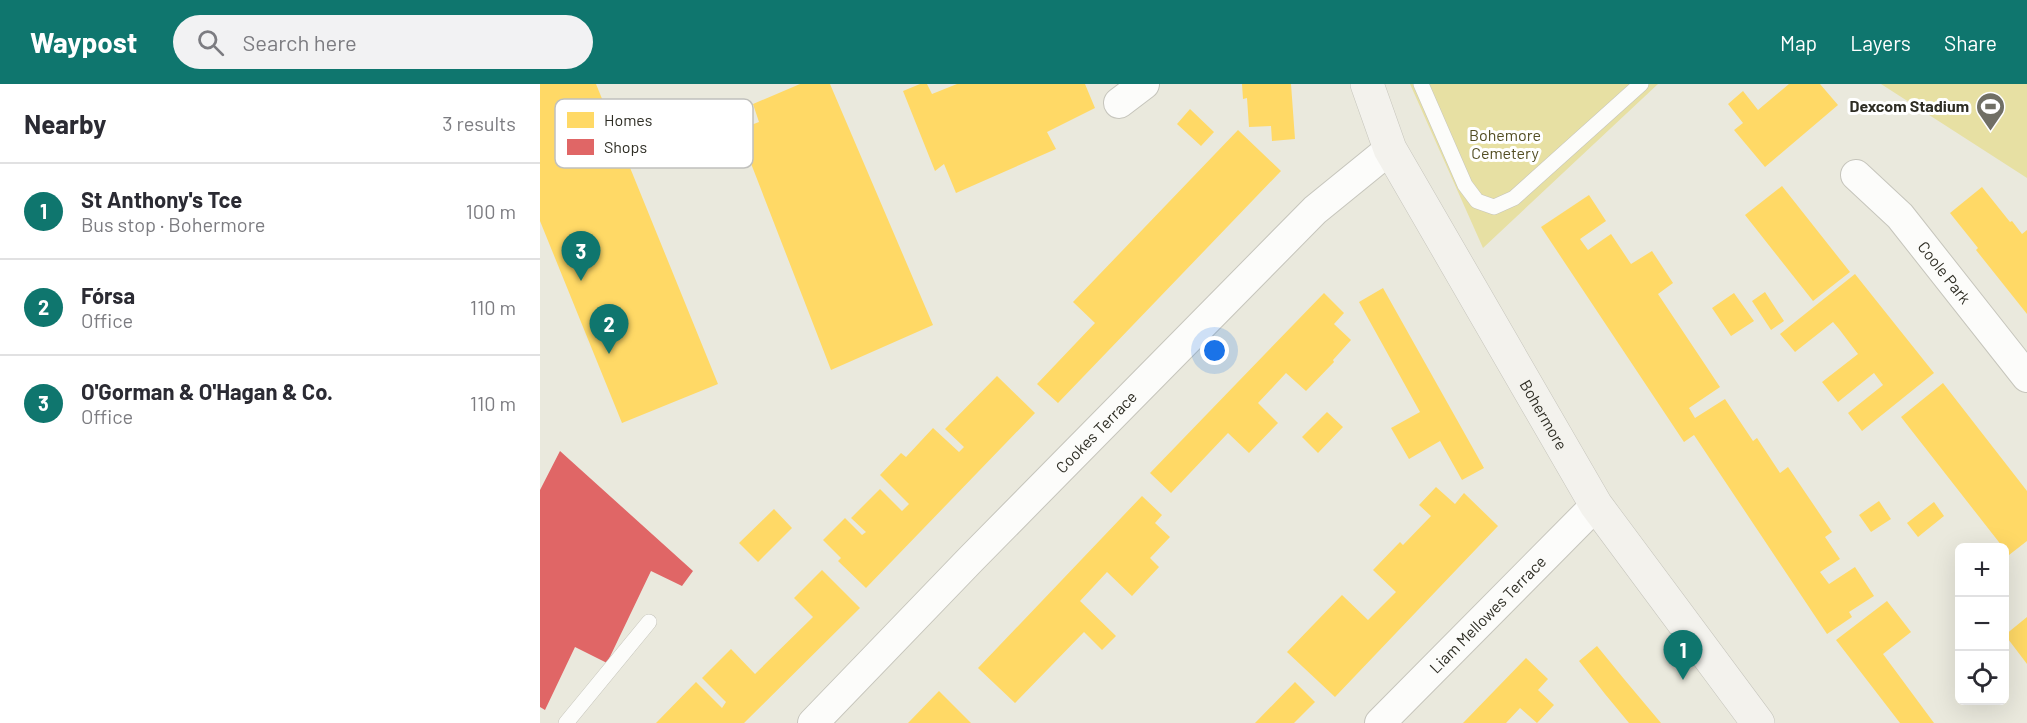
<!DOCTYPE html>
<html lang="en">
<head>
<meta charset="utf-8">
<style>
	:root { --surface:#fff; --page:#f2f2f3; --text:#2b2b33; --muted:#7c7c81; --line:#e1e1e2; --accent:#0f766e }
	body { margin:0; font-family:Barlow,sans-serif; background:var(--page); color:var(--text) }
	.controls { position:absolute; right:18px; bottom:18px; display:grid; overflow:hidden; border-radius:9px; box-shadow:0 6px 24px #0002 }
	.controls button { width:54px; height:54px; display:grid; place-items:center; padding:0; border:0; border-bottom:2px solid var(--line); background:var(--surface); color:var(--text); font:30px sans-serif }
	.you { position:absolute; left:675px; top:267px; width:21px; height:21px; margin:-15px; border:4px solid #fff; border-radius:50%; background:#1a73e8; box-shadow:0 0 0 9px #1a73e833 }
	.badge { display:grid; place-items:center; width:39px; height:39px; border-radius:50%; background:var(--accent); color:#fff; font-size:20px; font-weight:700 }
	.pin { position:absolute; translate:-50% -50px; filter:drop-shadow(0 2px 3px #0008) }
	.pin::after { content:''; position:absolute; top:32px; width:21px; height:18px; background:inherit; clip-path:polygon(0 0,100% 0,50% 100%) }
	.list { margin:0; padding:0; list-style:none }
	h2 { display:flex; justify-content:space-between; align-items:center; height:78px; margin:0; padding:0 24px; font-size:26px }
	h2 small { font-size:20px; font-weight:400; color:var(--muted) }
	.list li { display:grid; grid-template-columns:39px 1fr auto; gap:18px; align-items:center; box-sizing:border-box; height:96px; padding:0 24px; border-top:2px solid var(--line) }
	.list b { display:block; font-size:22px; white-space:nowrap }
	.list p { margin:0; font-size:20px; white-space:nowrap; color:var(--muted) }
	.list em { font-size:20px; font-style:normal; color:var(--muted) }
	.icon { flex:none; width:33px; height:33px; fill:none; stroke:currentColor; stroke-width:2; stroke-linecap:round; stroke-linejoin:round }
	.map { position:relative; flex:none; width:1487px; height:639px; overflow:hidden }
	header { display:flex; align-items:center; gap:36px; box-sizing:border-box; height:84px; padding:0 30px; background:var(--accent); color:#fff }
	header strong { font-size:28px }
	nav { display:flex; gap:33px; margin-inline-start:auto; font-size:21px }
	.search { width:420px; height:54px; background:var(--page); display:flex; align-items:center; gap:15px; box-sizing:border-box; padding:0 21px; border-radius:33px; color:var(--muted); font-size:22px }
	main { display:flex }
	aside { flex:1; background:var(--surface) }
	.map>svg:first-child { display:block }
	.green { fill:#e7e0a3 }
	.homes { fill:#ffd966 }
	.shops { fill:#e06666 }
	.lines { fill:none; stroke-linecap:round; stroke-linejoin:round }
	.service-casing { stroke:#c6c5bc; stroke-width:16 }
	.minor-casing { stroke:#c6c5bc; stroke-width:32 }
	.secondary-casing { stroke:#c6c5bc; stroke-width:34 }
	.service { stroke:#fcfcfa; stroke-width:15 }
	.minor { stroke:#fcfcfa; stroke-width:30 }
	.secondary { stroke:#f3f2ed; stroke-width:33 }
	.labels { text-anchor:middle; stroke-width:6; stroke-linejoin:round; paint-order:stroke }
	.poi-label { font-size:16px; font-weight:bold; fill:#2e2d24; stroke:#fff; text-anchor:end }
	.park-label { font-size:16px; fill:#524d22; stroke:#fff }
	.street-label { font-size:16px; fill:#2e2d24; stroke:#fff }
	.key { fill:#fff; stroke:#c0c0bd; stroke-width:1.5 }
	.key-label { font-size:16px; fill:#2e2d24 }
</style>
</head>
<body>
<header>
<strong>Waypost</strong>
<div class="search"><svg class="icon" aria-label="search" viewBox="0 0 24 24"><circle cx="10" cy="10" r="6"/><path d="M15 15l6 6"/></svg>Search here</div>
<nav><a>Map</a><a>Layers</a><a>Share</a></nav>
</header>
<main>
<aside>
<h2>Nearby<small>3 results</small></h2>
<ul class="list">
<li><span class="badge">1</span><div><b>St Anthony's Tce</b><p>Bus stop · Bohermore</p></div><em>100 m</em></li>
<li><span class="badge">2</span><div><b>Fórsa</b><p>Office</p></div><em>110 m</em></li>
<li><span class="badge">3</span><div><b>O'Gorman &amp; O'Hagan &amp; Co.</b><p>Office</p></div><em>110 m</em></li>
</ul>
</aside>
<div class="map">
<svg width="1487" height="639" viewBox="0 0 1487 639">
	<rect width="100%" height="100%" fill="#eae9dd"/>
	<!-- green -->
	<path class="green" d="M870,0h248l-175,164z
		M1341,0h146v94z"/>
	<!-- homes -->
	<path class="homes" d="M0,0h56l122,300 -96,39 -82,-202z
		M260,0h30l103,241 -102,45 -93,-240 21,-8 -6,-18z
		M380,0h7l5,10 25,-10h128l10,24 -48,24 9,17 -100,44 -12,-29 -9,7 -32,-80z
		M702,0h49l4,55 -23,2 -1,-15 -22,1 -2,-29 -4,1z
		M1249,0h31l18,21 -73,62 -31,-37 9,-7 -15,-19 15,-13 15,19z
		M650,25l24,23 -13,14 -24,-22z
		M698,46l43,41 -223,232 -21,-19 58,-61 -22,-21z
		M1242,102l68,86 -37,29 -68,-86z
		M1442,103l28,35 2,-1 10,13 5,-4v84l-51,-64 2,-2 -28,-35z
		M1049,111l17,26 -26,18 8,11 23,-16 20,30 21,-13 21,32 -15,11 62,93 -31,21 6,10 30,-19 28,42 4,-3 23,35 8,-6 44,65 -7,5 15,22 -20,13 9,12 26,-17 19,29 -25,16 3,5 -25,17 -133,-199 -10,7 -143,-215z
		M1315,190l79,99 -72,58 -14,-18 35,-28 -9,-12 -36,29 -16,-20 36,-28 -19,-25 -6,-7 -38,30 -15,-18z
		M843,204l101,180 -22,12 -22,-39 -31,18 -18,-31 29,-16 -61,-110z
		M1225,208l19,29 -13,9 -19,-29z
		M784,209l20,20 -10,11 17,16 -18,20 1,2 -28,29 -20,-18 -28,30 20,20 -29,30 -21,-20 -57,60 -21,-20z
		M1194,209l20,28 -23,15 -19,-28z
		M457,292l38,37 -169,175 -28,-27 3,-3 -18,-18 22,-22 17,17 4,-3 -15,-14 29,-29 22,22 7,-7 -29,-29 21,-22 5,4 27,-29 26,24 5,-5 -19,-18z
		M1403,299l84,108v50l-18,14 -108,-138z
		M787,328l16,15 -25,26 -16,-16z
		M896,403l19,17 9,-11 34,33 -163,171 -48,-45 55,-57 26,25 28,-28 -23,-22 27,-28 3,3 28,-29 -12,-11z
		M602,412l20,19 -7,8 15,14 -20,21 9,9 -27,29 -25,-24 -27,29 36,35 -14,14 -18,-18 -69,71 -37,-35z
		M1339,417l12,18 -20,13 -12,-17z
		M1394,418l10,14 -26,21 -11,-14z
		M234,425l18,19 -34,34 -19,-19z
		M282,486l38,38 -116,115h-88l40,-41 26,26 4,-6 -24,-24 29,-29 24,25 58,-57 -19,-19z
		M1347,517l24,31 -28,22 51,69h-34l-64,-83z
		M1487,533v47l-22,-29z
		M1057,562l27,33 37,44h-32l-24,-29 -26,-33z
		M986,574l22,21 -10,11 16,15 -17,18 -17,-15 -14,15h-43z
		M755,598l20,20 -21,21h-39z
		M399,607l32,32h-63z"/>
	<!-- shops -->
	<path class="shops" d="M20,367l133,120 -11,15 -31,-15 -44,92 -32,-16 -30,63 -5,-3v-217z"/>
	<g class="lines">
		<defs>
			<path id="service" d="M881,0l44,101 12,16 17,6 20,-9 127,-114
				M26,639l83,-101"/>
			<g id="minor">
				<path d="M579,19l25,-19"/>
				<path id="s1" d="M1316,91l44,41 127,161"/>
				<path id="s2" d="M273,639l158,-164 344,-349 75,-61"/>
				<path id="s3" d="M840,639l216,-218"/>
			</g>
			<g id="secondary">
				<path id="s4" d="M827,0l23,65 206,356 162,218"/>
			</g>
		</defs>
		<!-- service casing -->
		<use href="#service" class="service-casing"/>
		<!-- minor casing -->
		<use href="#minor" class="minor-casing"/>
		<!-- secondary casing -->
		<use href="#secondary" class="secondary-casing"/>
		<!-- service -->
		<use href="#service" class="service"/>
		<!-- minor -->
		<use href="#minor" class="minor"/>
		<!-- secondary -->
		<use href="#secondary" class="secondary"/>
	</g>
	<!-- icons -->
	<defs>
		<symbol id="stadium-pin" viewBox="-11 -11 22 30"><path d="M0 17L-7.5 6A9.5 9.5 0 1 1 7.5 6Z" fill="#706f65" stroke="#fff"/><path d="M0-5a6.5 5 0 1 0 0 10a6.5 5 0 1 0 0-10ZM-3.5-1.8h7v3.6h-7Z" fill="#fff"/></symbol>
	</defs>
	<g fill-rule="evenodd">
		<use href="#stadium-pin" x="1434" y="6" width="33" height="45"/>
	</g>
	<g class="labels">
		<!-- poi labels -->
		<g class="poi-label">
			<text x="1429" y="28">Dexcom Stadium</text>
		</g>
		<!-- park labels -->
		<g class="park-label">
			<text x="965" y="57">Bohemore<tspan x="965" dy="18">Cemetery</tspan></text>
		</g>
		<!-- street labels -->
		<g class="street-label">
			<text dy="6" stroke="none"><textPath href="#s1" startOffset="132">Coole Park</textPath></text>
			<text dy="6" stroke="none"><textPath href="#s4" startOffset="376">Bohermore</textPath></text>
			<text dy="6" stroke="none"><textPath href="#s2" startOffset="406">Cookes Terrace</textPath></text>
			<text dy="6" stroke="none"><textPath href="#s3" startOffset="153">Liam Mellowes Terrace</textPath></text>
		</g>
	</g>
	<!-- legend -->
	<rect x="15" y="15" width="198" height="69" rx="9" class="key"/>
	<rect x="27" y="28" width="27" height="16" fill="#ffd966"/>
	<rect x="27" y="55" width="27" height="16" fill="#e06666"/>
	<g class="key-label">
		<text x="64" y="42">Homes</text>
		<text x="64" y="69">Shops</text>
	</g>
</svg>
<div class="controls">
<button>+</button>
<button>−</button>
<button><svg class="icon" aria-label="locate" viewBox="0 0 24 24"><circle cx="12" cy="12" r="6"/><path d="M12 2v4M12 18v4M2 12h4M18 12h4"/></svg></button>
</div>
<div class="you"></div>
<div class="pin badge" style="left:1143px;top:596px">1</div>
<div class="pin badge" style="left:69px;top:270px">2</div>
<div class="pin badge" style="left:41px;top:197px">3</div>
</div>
</main>
</body>
</html>
